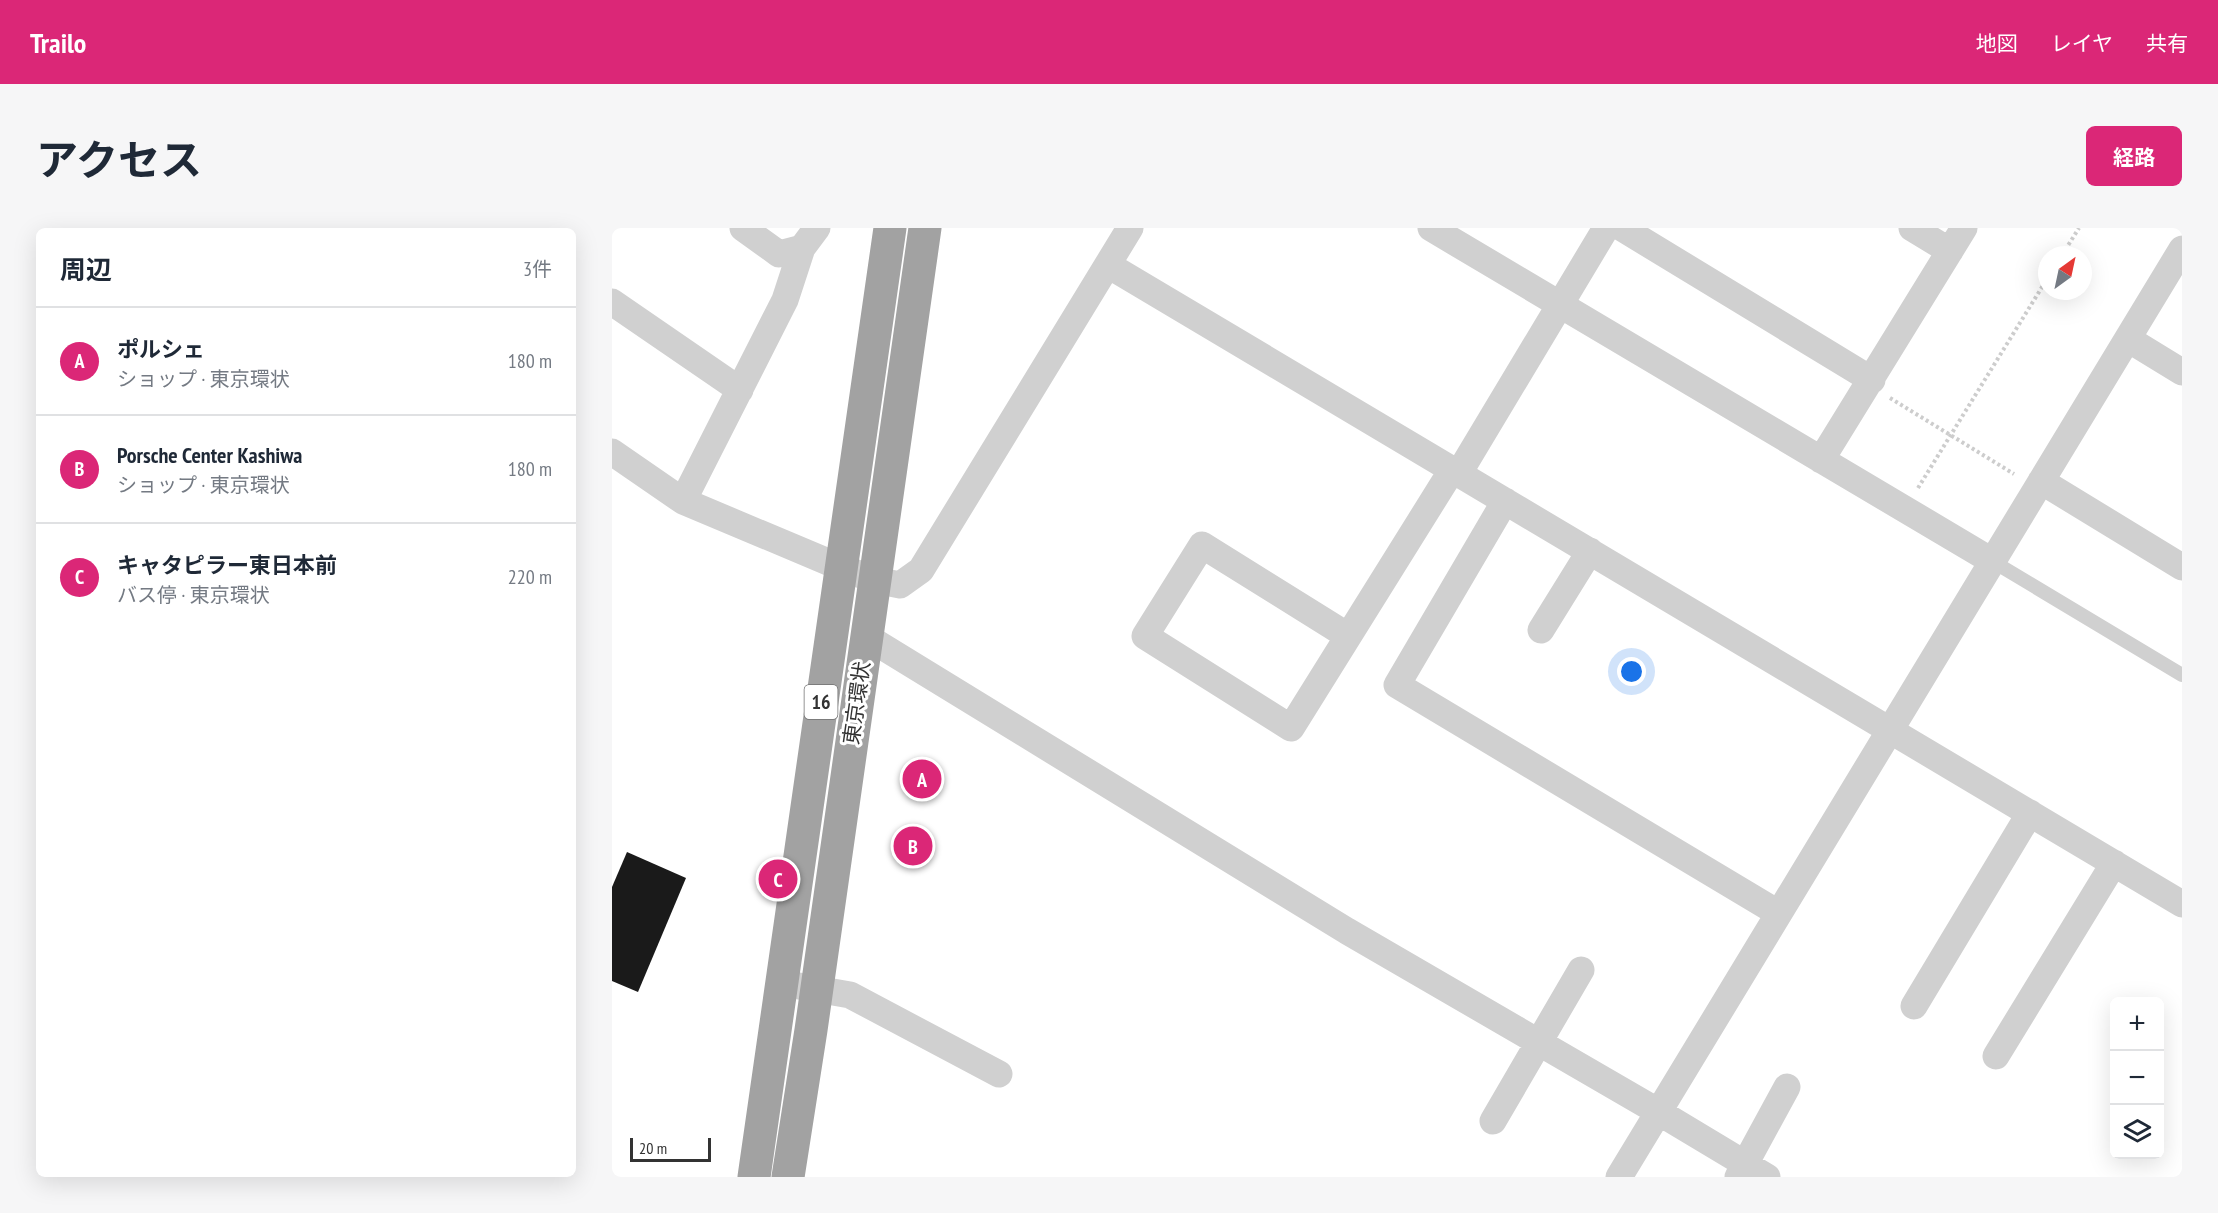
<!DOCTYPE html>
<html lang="ja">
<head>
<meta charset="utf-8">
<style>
	:root { --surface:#fff; --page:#f6f6f7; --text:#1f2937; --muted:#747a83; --line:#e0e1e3; --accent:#db2777 }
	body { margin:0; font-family:"PT Sans Narrow","Noto Sans JP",sans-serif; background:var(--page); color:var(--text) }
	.controls { position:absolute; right:18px; bottom:18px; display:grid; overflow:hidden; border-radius:9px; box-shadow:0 6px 24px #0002 }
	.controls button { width:54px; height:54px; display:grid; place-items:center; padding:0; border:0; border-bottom:2px solid var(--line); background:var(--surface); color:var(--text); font:30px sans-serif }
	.compass { position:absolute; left:1426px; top:18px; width:54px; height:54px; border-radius:50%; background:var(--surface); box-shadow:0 6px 24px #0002; rotate:33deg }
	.scale { position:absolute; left:18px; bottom:15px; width:81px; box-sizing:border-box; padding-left:6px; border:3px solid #333; border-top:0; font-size:16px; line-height:21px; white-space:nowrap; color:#333; -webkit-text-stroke:4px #fff; paint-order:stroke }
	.you { position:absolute; left:1020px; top:444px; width:21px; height:21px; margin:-15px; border:4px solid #fff; border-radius:50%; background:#1a73e8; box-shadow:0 0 0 9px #1a73e833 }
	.badge { display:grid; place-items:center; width:39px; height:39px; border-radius:50%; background:var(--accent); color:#fff; font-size:20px; font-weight:700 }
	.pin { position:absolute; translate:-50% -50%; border:3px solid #fff; box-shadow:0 2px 6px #0006 }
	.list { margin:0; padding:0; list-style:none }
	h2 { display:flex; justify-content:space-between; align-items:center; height:78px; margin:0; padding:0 24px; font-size:26px }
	h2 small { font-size:20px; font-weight:400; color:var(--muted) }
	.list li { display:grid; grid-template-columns:39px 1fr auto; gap:18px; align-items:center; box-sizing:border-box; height:108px; padding:0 24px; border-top:2px solid var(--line) }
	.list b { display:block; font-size:22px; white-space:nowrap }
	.list p { margin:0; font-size:20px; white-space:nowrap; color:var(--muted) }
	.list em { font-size:20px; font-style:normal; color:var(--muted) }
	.icon { flex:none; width:33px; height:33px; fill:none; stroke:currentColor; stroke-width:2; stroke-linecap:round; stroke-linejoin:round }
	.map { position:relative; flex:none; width:1570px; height:949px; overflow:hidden; border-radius:9px }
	header { display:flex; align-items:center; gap:36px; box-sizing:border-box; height:84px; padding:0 30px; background:var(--accent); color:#fff }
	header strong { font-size:28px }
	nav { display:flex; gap:33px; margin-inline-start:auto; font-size:21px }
	.intro { display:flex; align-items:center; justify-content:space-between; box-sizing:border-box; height:144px; padding:0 36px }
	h1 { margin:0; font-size:42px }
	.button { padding:15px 27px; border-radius:9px; background:var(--accent); color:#fff; font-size:21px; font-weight:700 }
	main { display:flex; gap:36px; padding:0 36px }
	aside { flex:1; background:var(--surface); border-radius:9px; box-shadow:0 6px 24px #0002 }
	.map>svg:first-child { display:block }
	.building { fill:#1a1a1a }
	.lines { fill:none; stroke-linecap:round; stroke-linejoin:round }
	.path { stroke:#cdcdcd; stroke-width:4; stroke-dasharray:3 3; stroke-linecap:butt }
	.service { stroke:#d0d0d0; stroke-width:14 }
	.minor { stroke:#d0d0d0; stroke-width:27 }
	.trunk { stroke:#a2a2a2; stroke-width:33 }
	.labels { text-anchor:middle; stroke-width:6; stroke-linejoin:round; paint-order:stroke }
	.shield { fill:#fff; stroke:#707070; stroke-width:1.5 }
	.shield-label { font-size:20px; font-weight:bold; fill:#333 }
	.street-label { font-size:21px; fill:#333; stroke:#fff }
</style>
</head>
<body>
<header>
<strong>Trailo</strong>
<nav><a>地図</a><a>レイヤ</a><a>共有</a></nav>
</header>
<div class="intro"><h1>アクセス</h1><a class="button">経路</a></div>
<main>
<aside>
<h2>周辺<small>3件</small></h2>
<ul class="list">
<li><span class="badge">A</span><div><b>ポルシェ</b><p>ショップ · 東京環状</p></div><em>180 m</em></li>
<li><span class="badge">B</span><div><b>Porsche Center Kashiwa</b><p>ショップ · 東京環状</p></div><em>180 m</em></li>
<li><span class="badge">C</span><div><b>キャタピラー東日本前</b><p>バス停 · 東京環状</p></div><em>220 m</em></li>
</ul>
</aside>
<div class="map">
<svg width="1570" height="949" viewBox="0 0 1570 949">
	<rect width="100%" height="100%" fill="#fff"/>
	<!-- building -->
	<path class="building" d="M15,624l59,26 -48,114 -26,-11v-94z"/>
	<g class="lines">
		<!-- path -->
		<path class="path" d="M1450,27l17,-27
			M1278,170l124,76
			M1306,260l129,-209"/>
		<!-- service -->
		<path class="service" d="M1380,333l190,114"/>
		<!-- minor -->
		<path class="minor" d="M131,0l36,26 23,-6
			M819,0l561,333
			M1010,0l250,152
			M1300,0l38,23
			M496,37l1074,639
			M0,74l128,88
			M1516,111l54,33
			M0,224l71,49 157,66 35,13 25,5 21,-15 209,-342
			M1209,232l143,-232
			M847,245l147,-245
			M1429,253l141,86
			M71,273l102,-201 17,-52 15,-20
			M893,273l-108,184 381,228
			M929,402l49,-79
			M736,408l-146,-91 -57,91 146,92 161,-258
			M255,409l480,294 310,180 110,66
			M170,755l68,12 149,79
			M1302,778l116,-193
			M1384,828l118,-193
			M881,893l88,-151
			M1007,949l563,-928
			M1126,949l49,-90"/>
		<!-- trunk -->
		<path class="trunk" d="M142,949l136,-949
			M176,949l23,-147 114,-802"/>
	</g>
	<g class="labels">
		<!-- shield labels -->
		<rect class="shield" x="192.5" y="457" width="33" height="34" rx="4.5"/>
		<g class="shield-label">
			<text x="209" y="481">16</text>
		</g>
		<!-- street labels -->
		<g class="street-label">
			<text transform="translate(245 475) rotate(-82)" y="7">東京環状</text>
		</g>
	</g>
</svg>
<div class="controls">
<button>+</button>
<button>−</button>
<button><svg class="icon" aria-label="layers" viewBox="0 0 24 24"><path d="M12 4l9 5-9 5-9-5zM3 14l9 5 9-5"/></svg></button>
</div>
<svg class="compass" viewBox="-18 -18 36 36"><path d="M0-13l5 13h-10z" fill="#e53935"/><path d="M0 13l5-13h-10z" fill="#747a83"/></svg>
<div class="scale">20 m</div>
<div class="you"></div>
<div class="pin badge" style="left:310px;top:551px">A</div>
<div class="pin badge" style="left:301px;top:618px">B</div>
<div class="pin badge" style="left:166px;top:651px">C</div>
</div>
</main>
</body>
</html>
